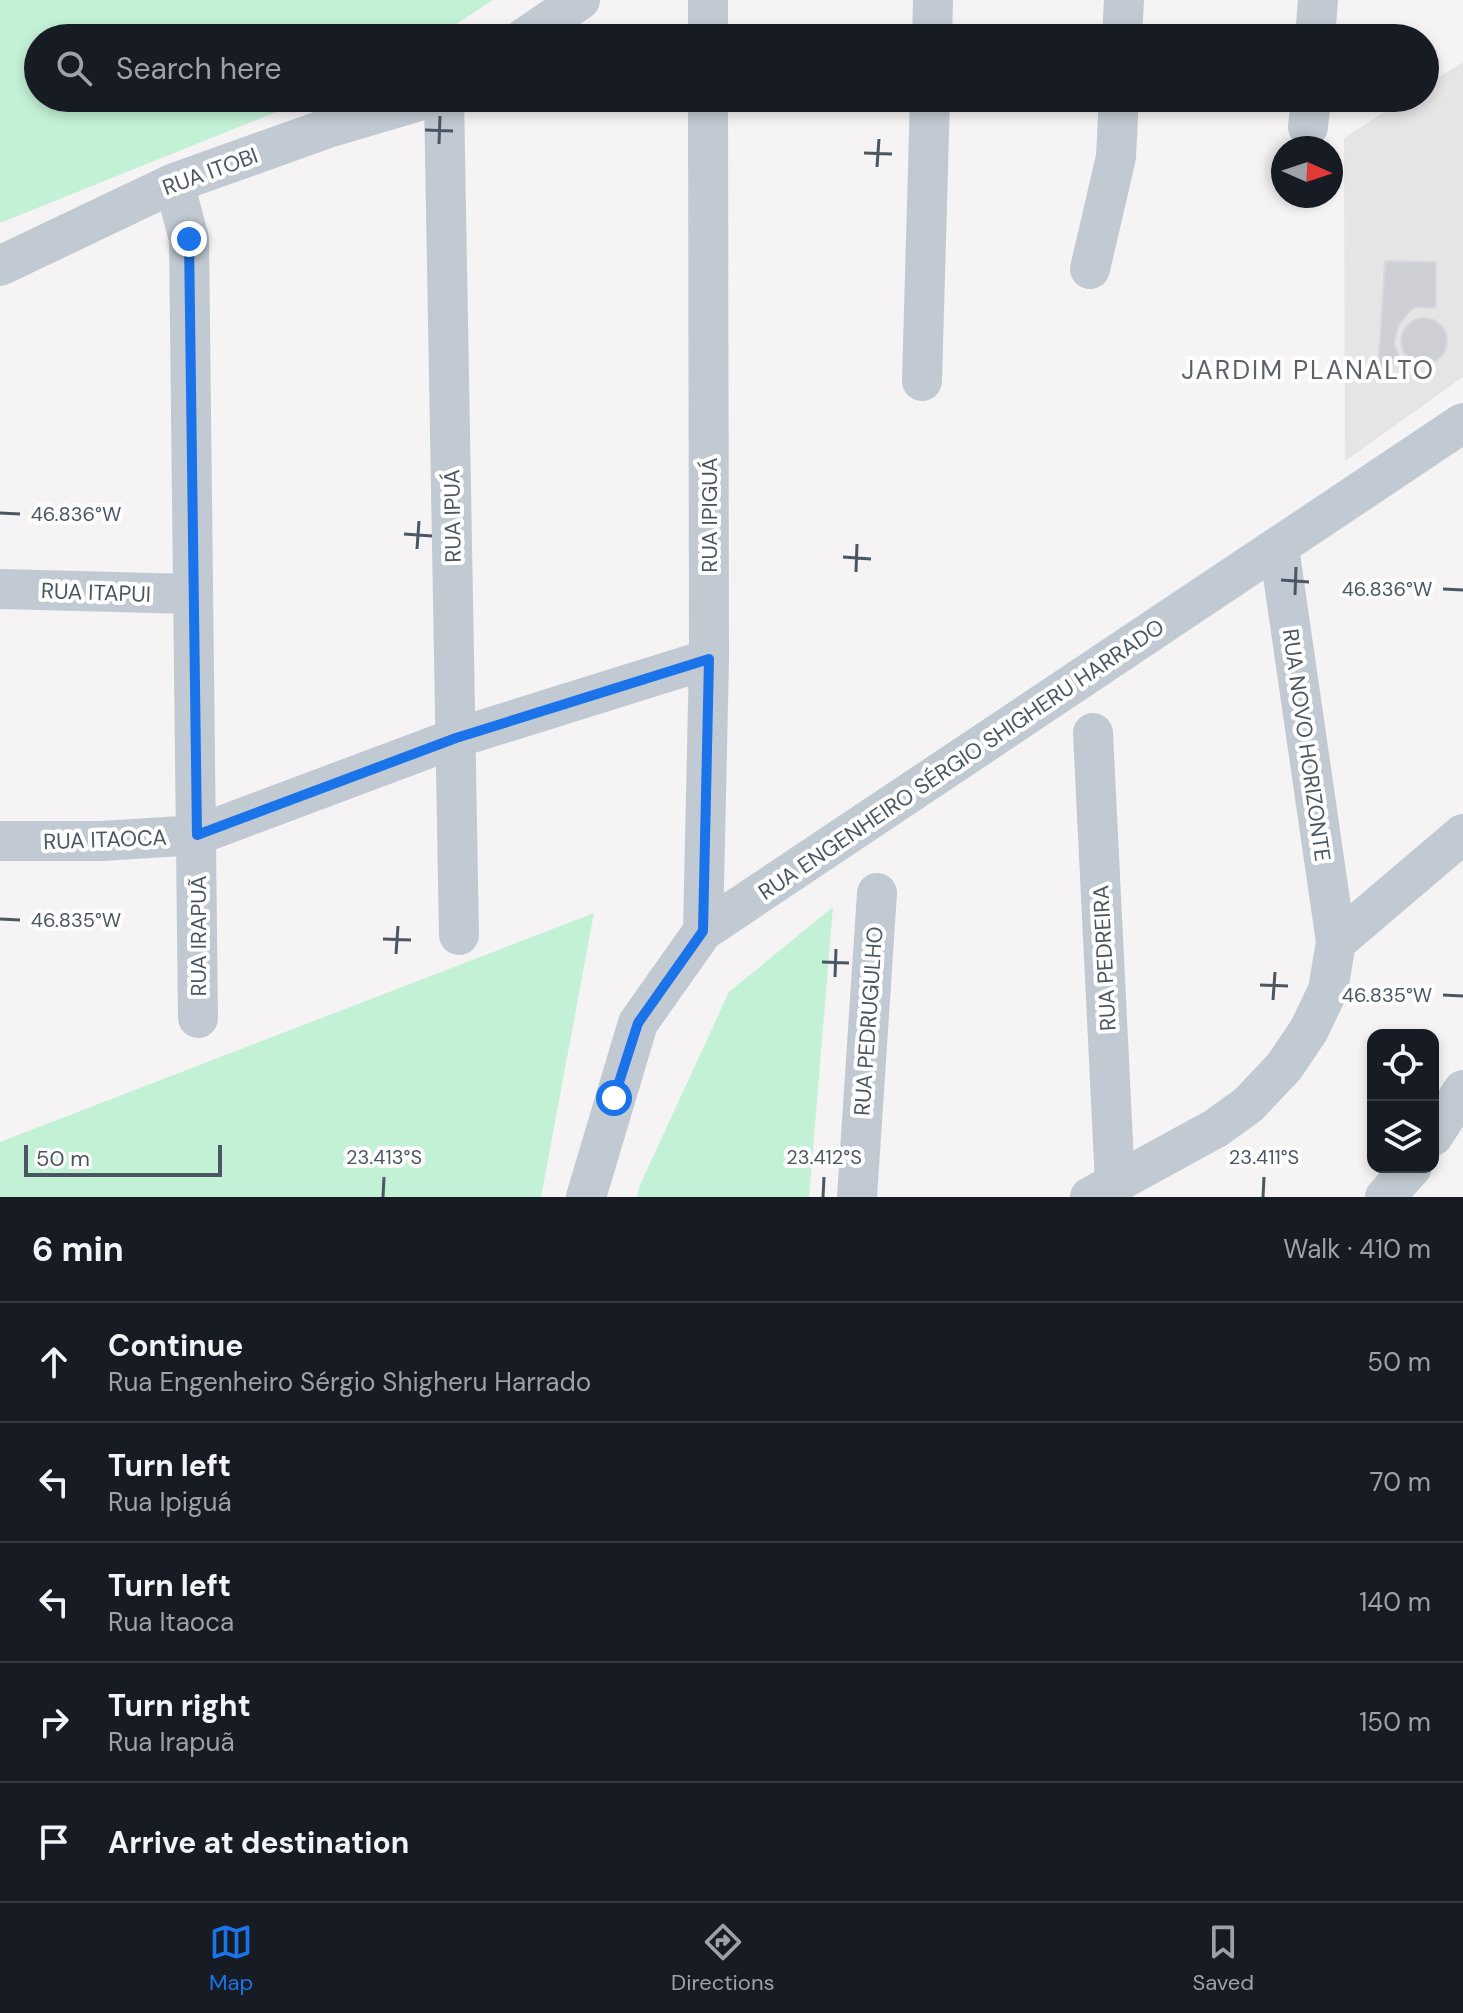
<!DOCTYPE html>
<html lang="en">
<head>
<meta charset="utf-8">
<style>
	:root { --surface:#171b24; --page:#242831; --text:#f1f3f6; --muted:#9ea1a6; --line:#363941; --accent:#1a73e8 }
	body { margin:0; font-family:"DM Sans",sans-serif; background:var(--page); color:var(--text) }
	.controls { position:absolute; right:24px; bottom:24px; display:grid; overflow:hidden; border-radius:16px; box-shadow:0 4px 12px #0003 }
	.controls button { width:72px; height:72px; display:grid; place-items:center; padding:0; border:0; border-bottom:2px solid var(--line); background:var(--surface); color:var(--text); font:40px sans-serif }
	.compass { position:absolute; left:1271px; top:136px; width:72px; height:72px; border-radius:50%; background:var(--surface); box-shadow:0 4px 12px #0003; rotate:93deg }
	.scale { position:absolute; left:24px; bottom:20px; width:198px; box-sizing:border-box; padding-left:8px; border:4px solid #4a5661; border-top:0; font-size:22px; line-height:28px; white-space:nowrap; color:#4a5661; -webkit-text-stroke:6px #fff; paint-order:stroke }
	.stop { position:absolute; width:24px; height:24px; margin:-18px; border:6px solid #1a73e8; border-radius:50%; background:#fff }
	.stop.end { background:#1a73e8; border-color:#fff; box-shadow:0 2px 8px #0008 }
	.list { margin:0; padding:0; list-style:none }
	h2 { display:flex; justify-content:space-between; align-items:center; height:104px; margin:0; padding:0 32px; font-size:34px }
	h2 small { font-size:26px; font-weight:400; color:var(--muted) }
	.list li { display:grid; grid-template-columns:52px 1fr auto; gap:24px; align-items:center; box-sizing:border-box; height:120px; padding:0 32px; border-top:2px solid var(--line) }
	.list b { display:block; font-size:30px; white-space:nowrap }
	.list p { margin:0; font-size:26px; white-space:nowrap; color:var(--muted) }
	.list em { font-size:26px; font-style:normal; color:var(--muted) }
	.icon { flex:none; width:44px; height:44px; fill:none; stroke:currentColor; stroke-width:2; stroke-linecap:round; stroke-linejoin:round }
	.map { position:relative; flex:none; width:1463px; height:1197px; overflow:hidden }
	.search { position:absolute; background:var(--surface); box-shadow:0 4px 12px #0003; left:24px; right:24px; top:24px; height:88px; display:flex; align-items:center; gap:20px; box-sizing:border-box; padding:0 28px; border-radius:44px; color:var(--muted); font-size:30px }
	.sheet { height:704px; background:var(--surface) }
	nav { display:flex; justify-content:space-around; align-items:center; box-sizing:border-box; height:112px; border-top:2px solid var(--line); background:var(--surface); font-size:22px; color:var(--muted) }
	nav a { display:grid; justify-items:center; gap:4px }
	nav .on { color:var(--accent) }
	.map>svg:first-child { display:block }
	.education { fill:#e6e4e5 }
	.green { fill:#c3f1d5 }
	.building { fill:#cdcfd5; stroke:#d7d9de; stroke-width:2 }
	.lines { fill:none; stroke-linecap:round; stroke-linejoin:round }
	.minor { stroke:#c1cad2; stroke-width:40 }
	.route { stroke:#1a73e8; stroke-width:10 }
	.ticks { fill:none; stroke:#4a5661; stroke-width:3 }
	.labels { text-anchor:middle; stroke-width:8; stroke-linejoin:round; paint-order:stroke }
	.street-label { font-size:22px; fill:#4a5661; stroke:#fff }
	.quarter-label { font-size:26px; letter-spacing:2px; fill:#5f6368; stroke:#fff }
	.ticks-label { font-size:20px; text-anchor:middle; fill:#4a5661; stroke:#fff; stroke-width:8; stroke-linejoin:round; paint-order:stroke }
</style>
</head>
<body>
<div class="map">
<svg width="1463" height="1197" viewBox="0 0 1463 1197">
	<rect width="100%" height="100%" fill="#f5f3f3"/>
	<!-- education -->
	<path class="education" d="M1463,62v315l-118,84 -1,-323 62,-40h19v-12z"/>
	<!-- green -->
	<path class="green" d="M0,0h493l-58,38h-397v60h273l-311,125z
		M833,907l-24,290h-172l3,-12 89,-193z
		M594,913l-53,284h-541v-55z"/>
	<!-- building -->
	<path class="building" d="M1385,261l51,1v46l-20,-1 -6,4 -11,14 -5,18 7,17 -23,11z
		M1401 341a23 23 0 1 1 46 0a23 23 0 1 1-46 0Z"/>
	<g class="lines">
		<!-- minor -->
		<path class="minor" d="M708,0v38
			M524,38l56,-38
			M932,38l1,-38
			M1122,38l2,-38
			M1315,38l3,-38
			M444,98l15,837
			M1308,127l3,-29
			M174,183l15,56 9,779
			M0,266l174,-83 157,-56 98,-29
			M1090,269l26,-112 3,-59
			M922,381l8,-283
			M1279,548l57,394
			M0,589l192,5
			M1093,733l22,450
			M0,841h102l95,-6 259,-97 253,-79
			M703,931l6,-272 -1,-561
			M1433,1136l30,-46
			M586,1197l52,-174 65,-92 760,-508
			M857,1197l20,-304
			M1090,1197l126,-69 32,-23 36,-38 25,-37 19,-40 8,-48 127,-108
			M1385,1197l27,-30"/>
	</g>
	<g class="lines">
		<!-- route -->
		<path class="route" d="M189,239l8,596 259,-97 253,-79 -6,272 -65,92 -24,75"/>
	</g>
	<!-- ticks -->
	<path class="ticks" d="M425,130l28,1M439,144l1,-28M864,153l28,1M877,167l2,-28M0,513l20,1M404,534l28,2M417,549l2,-28M843,557l28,2M856,572l1,-28M1281,580l28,2M1443,589l20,1M1295,595l1,-28M0,919l20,1M383,939l28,1M396,954l2,-28M822,962l27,1M835,977l1,-28M1260,985l28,1M1443,995l20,1M1273,1000l2,-28M383,1197l1,-20M823,1197l1,-20M1263,1197l1,-20"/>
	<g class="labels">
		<!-- street labels -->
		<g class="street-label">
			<text transform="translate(210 171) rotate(-20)" y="8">RUA ITOBI</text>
			<text transform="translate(709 515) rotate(-90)" y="8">RUA IPIGUÁ</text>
			<text transform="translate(452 516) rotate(-91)" y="8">RUA IPUÁ</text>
			<text transform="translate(96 592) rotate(2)" y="8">RUA ITAPUI</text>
			<text transform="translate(1307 745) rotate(82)" y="8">RUA NOVO HORIZONTE</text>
			<text transform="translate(961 759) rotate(-34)" y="8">RUA ENGENHEIRO SÉRGIO SHIGHERU HARRADO</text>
			<text transform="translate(105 839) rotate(-2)" y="8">RUA ITAOCA</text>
			<text transform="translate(198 936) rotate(-90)" y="8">RUA IRAPUÃ</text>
			<text transform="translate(1104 958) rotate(-93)" y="8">RUA PEDREIRA</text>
			<text transform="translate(868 1021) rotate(-86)" y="8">RUA PEDRUGULHO</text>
		</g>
		<!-- quarter labels -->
		<g class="quarter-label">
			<text x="1308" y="379">JARDIM PLANALTO</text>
		</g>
	</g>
	<g class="ticks-label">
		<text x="76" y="521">46.836°W</text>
		<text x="1387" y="596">46.836°W</text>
		<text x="76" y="927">46.835°W</text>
		<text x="1387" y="1002">46.835°W</text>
		<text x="384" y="1164">23.413°S</text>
		<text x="824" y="1164">23.412°S</text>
		<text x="1264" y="1164">23.411°S</text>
	</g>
</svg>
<div class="controls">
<button><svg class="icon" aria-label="locate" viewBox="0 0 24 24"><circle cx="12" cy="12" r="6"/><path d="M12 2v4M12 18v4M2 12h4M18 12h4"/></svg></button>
<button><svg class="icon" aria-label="layers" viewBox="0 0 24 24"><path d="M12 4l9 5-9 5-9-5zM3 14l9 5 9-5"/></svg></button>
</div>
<svg class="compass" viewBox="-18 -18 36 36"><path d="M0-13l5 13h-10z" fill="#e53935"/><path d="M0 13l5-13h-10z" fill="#9ea1a6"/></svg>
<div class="scale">50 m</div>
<div class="stop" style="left:614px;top:1098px"></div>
<div class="stop end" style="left:189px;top:239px"></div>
<div class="search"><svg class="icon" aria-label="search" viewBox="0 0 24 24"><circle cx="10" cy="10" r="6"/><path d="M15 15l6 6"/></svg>Search here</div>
</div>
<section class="sheet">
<h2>6 min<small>Walk · 410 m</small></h2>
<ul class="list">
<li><svg class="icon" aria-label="ahead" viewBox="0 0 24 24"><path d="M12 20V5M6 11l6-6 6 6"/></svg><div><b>Continue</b><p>Rua Engenheiro Sérgio Shigheru Harrado</p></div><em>50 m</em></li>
<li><svg class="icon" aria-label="left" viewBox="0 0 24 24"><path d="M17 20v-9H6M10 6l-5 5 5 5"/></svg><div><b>Turn left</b><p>Rua Ipiguá</p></div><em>70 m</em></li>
<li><svg class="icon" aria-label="left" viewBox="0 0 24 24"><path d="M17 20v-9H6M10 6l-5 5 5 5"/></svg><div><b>Turn left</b><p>Rua Itaoca</p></div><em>140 m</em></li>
<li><svg class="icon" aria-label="right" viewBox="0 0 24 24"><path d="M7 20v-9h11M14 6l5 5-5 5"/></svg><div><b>Turn right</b><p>Rua Irapuã</p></div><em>150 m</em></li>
<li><svg class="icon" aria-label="arrive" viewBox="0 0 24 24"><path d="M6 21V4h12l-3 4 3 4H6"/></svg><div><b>Arrive at destination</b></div></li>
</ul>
</section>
<nav>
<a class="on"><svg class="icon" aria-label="map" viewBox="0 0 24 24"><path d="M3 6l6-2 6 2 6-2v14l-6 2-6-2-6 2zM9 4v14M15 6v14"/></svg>Map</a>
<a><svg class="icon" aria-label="directions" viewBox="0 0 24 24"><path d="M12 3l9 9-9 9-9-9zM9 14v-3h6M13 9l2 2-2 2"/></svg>Directions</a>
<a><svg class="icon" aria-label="saved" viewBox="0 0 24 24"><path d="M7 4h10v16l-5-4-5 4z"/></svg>Saved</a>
</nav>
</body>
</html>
